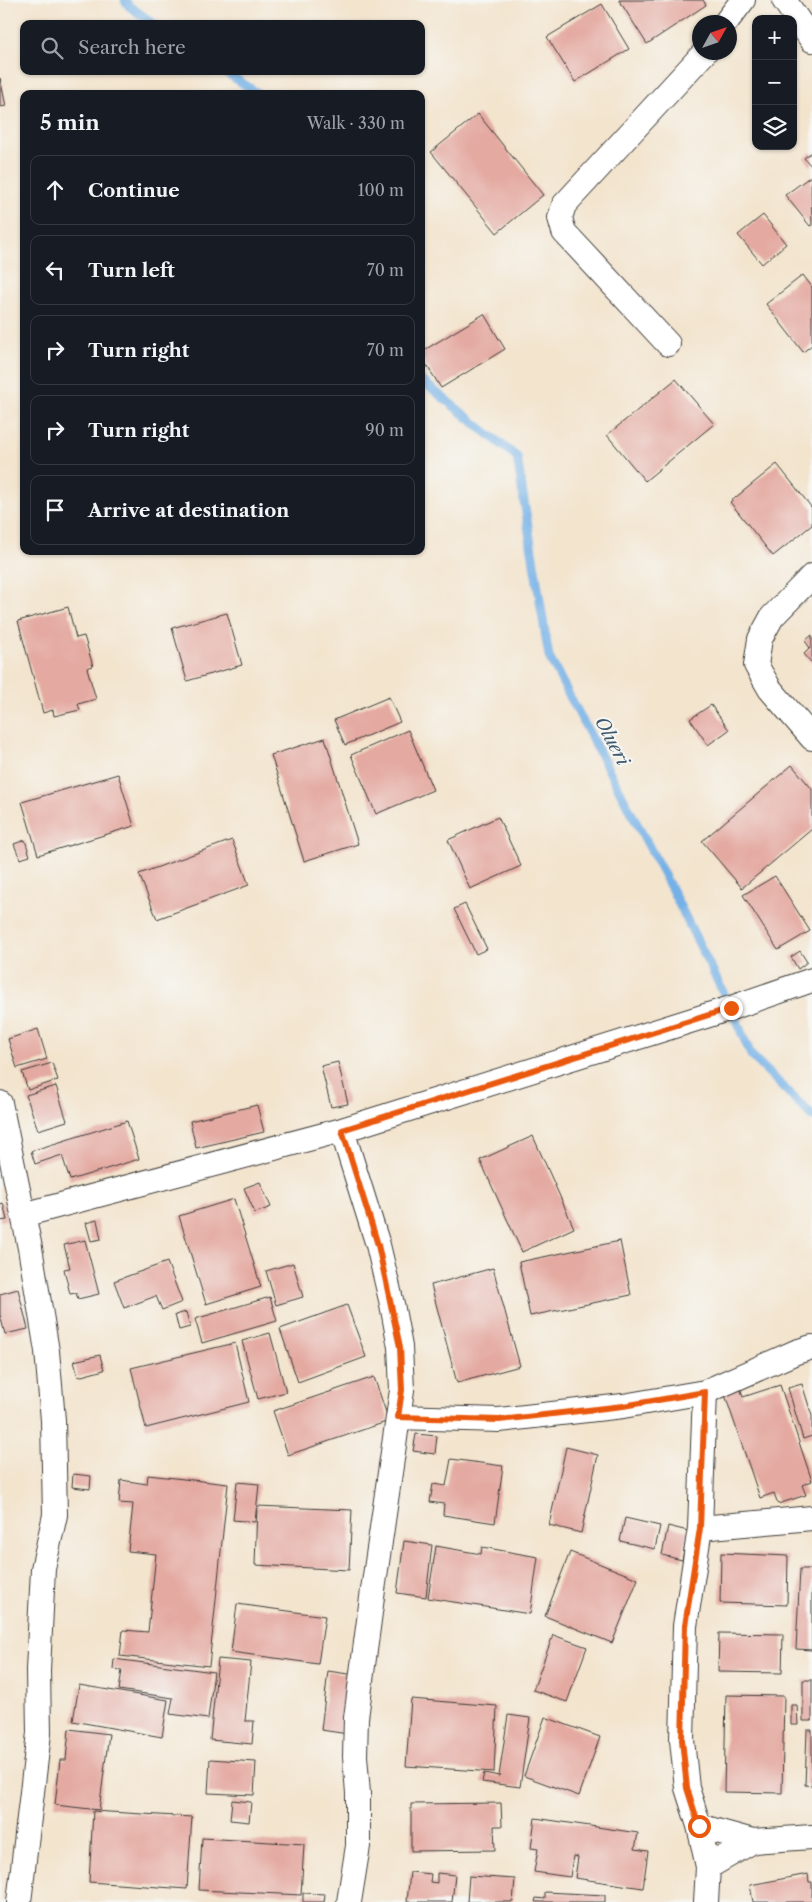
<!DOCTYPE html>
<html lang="en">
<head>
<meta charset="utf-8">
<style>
	:root { --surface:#171b24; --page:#242831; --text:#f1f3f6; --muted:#9ea1a6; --line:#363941 }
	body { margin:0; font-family:"Libre Caslon Text",serif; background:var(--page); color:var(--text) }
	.controls { position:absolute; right:15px; top:15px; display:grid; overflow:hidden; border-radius:10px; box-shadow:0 1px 4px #0004 }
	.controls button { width:45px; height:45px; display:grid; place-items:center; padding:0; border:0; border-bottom:1px solid var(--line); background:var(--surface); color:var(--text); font:25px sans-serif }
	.compass { position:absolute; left:692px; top:15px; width:45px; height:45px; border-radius:50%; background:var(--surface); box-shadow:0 1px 4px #0004; rotate:50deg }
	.stop { position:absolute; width:15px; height:15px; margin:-11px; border:4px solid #ea580c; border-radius:50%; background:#fff }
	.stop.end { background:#ea580c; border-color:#fff; box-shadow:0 1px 5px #0008 }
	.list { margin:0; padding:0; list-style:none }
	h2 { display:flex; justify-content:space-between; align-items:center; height:65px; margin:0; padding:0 20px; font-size:21px }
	h2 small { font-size:16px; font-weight:400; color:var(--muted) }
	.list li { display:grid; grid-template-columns:32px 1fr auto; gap:15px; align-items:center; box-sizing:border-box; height:70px; margin:0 10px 10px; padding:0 10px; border:1px solid var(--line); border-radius:10px }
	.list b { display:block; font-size:19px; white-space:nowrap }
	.list em { font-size:16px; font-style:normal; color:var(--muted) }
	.icon { flex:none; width:28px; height:28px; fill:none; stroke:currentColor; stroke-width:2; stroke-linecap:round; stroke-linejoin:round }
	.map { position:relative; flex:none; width:812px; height:1902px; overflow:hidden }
	.search { position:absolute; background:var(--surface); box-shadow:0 1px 4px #0004; left:20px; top:20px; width:405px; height:55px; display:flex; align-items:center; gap:12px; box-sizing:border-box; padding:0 18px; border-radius:10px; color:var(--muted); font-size:19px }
	.panel { position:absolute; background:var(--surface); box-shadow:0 1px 4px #0004; left:20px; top:90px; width:405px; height:465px; border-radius:10px }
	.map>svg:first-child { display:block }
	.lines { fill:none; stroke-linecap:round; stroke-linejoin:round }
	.stream { stroke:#74b1e6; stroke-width:9 }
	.building { fill:#e4aaa2 }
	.street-casing { stroke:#3c3a37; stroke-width:26 }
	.street { stroke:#fff; stroke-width:24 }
	.route { stroke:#ea580c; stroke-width:6 }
	.labels { text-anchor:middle; stroke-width:4; stroke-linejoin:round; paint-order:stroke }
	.water-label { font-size:18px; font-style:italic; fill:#3f586d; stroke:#f6f6f2 }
</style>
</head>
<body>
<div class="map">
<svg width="812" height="1902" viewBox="0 0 812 1902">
	<rect width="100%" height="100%" fill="#f6f6f2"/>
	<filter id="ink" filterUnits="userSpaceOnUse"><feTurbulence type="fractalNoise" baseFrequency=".02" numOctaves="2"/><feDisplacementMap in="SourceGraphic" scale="10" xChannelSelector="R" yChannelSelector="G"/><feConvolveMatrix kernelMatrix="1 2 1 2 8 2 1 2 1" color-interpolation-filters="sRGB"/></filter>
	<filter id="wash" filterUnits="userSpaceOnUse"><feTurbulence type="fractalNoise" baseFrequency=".0096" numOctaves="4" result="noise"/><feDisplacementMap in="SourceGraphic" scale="20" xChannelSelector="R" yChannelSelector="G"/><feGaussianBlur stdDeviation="1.12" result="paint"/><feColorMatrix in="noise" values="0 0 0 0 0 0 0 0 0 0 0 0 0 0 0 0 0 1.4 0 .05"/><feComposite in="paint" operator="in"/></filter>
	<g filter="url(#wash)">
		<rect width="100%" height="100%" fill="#f3e4ce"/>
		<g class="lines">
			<!-- stream -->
			<path class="stream" d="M125,0l4,6 25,18
				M224,71l35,23
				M421,380l96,77 32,200 123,233 59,118 20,47 61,61"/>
		</g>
		<g id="blocks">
			<!-- building -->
			<path class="building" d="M619,0h84l3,5 -59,39z
				M602,4l27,45 -54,33 -28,-45z
				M0,78l6,28 -6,1z
				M478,114l65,81 -46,38 -66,-81z
				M812,152v15l-8,-9z
				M811,176l1,49 -2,1 -25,-31z
				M763,215l23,29 -24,20 -24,-29z
				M803,275l9,12v58l-9,7 -37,-48z
				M484,314l21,35 -64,39 -20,-32v-4z
				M676,379l38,45 -69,57 -38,-46z
				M777,464l35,44v17l-39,31 -43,-54z
				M68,607l8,31 8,-2 9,30 -6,2 9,31 -18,5 2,6 -26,6 -1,-6 -10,3 -25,-92z
				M227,613l15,52 -55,16 -15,-53z
				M812,635v28l-8,-9 6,-6 -5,-7z
				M389,697l11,25 -55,23 -11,-25z
				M711,705l18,25 -21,15 -18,-26z
				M408,730l25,60 -57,24 -25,-59z
				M325,738l33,106 -54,17 -33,-106z
				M792,765l20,24v40l-70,59 -40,-47z
				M118,774l16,52 -96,29 -16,-53z
				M498,817l23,49 -51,23 -22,-49z
				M25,840l5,16 -10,3 -6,-15z
				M232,840l17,45 -92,34 -18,-45z
				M775,876l35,55 -32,19 -35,-55z
				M465,904l22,45 -11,5 -22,-45z
				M800,951l7,11 -9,7 -7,-12z
				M38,1029l9,30 -30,9 -9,-29z
				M338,1062l10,42 -17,3 -10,-41z
				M52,1063l6,17 -30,10 -6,-18z
				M56,1086l11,35 -29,9 -12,-35z
				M257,1105l7,27 -68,16 -6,-27z
				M127,1121l12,38 -69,21 -8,-25 -27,9 -4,-13z
				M533,1136l41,92 -52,24 -42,-92z
				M260,1182l11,25 -16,6 -11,-25z
				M234,1199l27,88 -55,17 -27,-88z
				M3,1203l4,17 -7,1v-17z
				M97,1220l4,19 -10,2 -5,-18z
				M85,1240l14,54 -21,5 -2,-6 -6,1 -6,-25 6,-1 -6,-23z
				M620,1241l11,54 -101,21 -11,-54z
				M167,1262l15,40 -20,8 -6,-14 -32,12 -10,-27z
				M293,1263l10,34 -27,8 -10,-34z
				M493,1268l27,98 -63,17 -26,-98z
				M18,1289l10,40 -23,5 -5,-19v-21z
				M270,1297l7,24 -75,22 -7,-24z
				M347,1305l19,52 -68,25 -18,-53z
				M186,1312l4,15 -11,3 -4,-15z
				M270,1333l16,59 -28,7 -16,-58z
				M235,1343l14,59 -103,26 -15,-60z
				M100,1355l4,15 -26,7 -4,-16z
				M374,1377l15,44 -101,34 -15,-44z
				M802,1384l10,32v20l-9,3 -15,-51z
				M780,1385l32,96 -10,4 4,10 -28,9 -4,-11 -14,5 -36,-106 16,-5 3,10z
				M416,1434l21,2 -2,18 -22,-3z
				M566,1447l32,8 -17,78 -32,-8z
				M451,1459l52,7 -8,57 -52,-8 1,-11 -14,-2 3,-18 13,2z
				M73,1474l18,2 -1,13 -18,-2z
				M148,1475l80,9 -19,182 -89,-10 3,-26 25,2 8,-78 -28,-3 5,-47 -14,-1 2,-23 26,4z
				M237,1482l22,2 -4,38 -22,-2z
				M257,1506l95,4 -3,60 -94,-5z
				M625,1518l35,8 -5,23 -35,-8z
				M668,1526l20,5 -6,29 -20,-5z
				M404,1541l28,4 -6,52 -29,-4z
				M436,1546l45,8 1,-7 56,10 -8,57 -102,-16z
				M570,1552l68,27 -26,64 -67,-27z
				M721,1553l67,3 -1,49 -67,-2z
				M800,1569h12v81l-16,-1z
				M237,1604l88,12 -7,48 -87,-12z
				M719,1633l64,1 -1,39 -64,-1z
				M553,1635l34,12 -20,55 -34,-12z
				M114,1659l100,13 -6,47 -38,-5 3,-16 -54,-8 3,-20 -9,-1z
				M218,1659l33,3 -6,59h9l-2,23 -42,-4z
				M328,1671l27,4 -7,59 -27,-4z
				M803,1680h9v41h-9z
				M79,1685l89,15 -6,37 -89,-16z
				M726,1695l58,1 -2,97 -58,-1z
				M411,1699l86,7 -3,66 -88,-6z
				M791,1705h6l1,20h-7z
				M508,1715l22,3 -10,69 -38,-5 2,-9 15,3z
				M545,1717l55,20 -21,59 -55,-20z
				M69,1729l40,5 -10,76 -44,-5 5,-45h6z
				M807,1730h5v56l-7,-1z
				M210,1759l46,3 -2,33 -46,-2z
				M232,1800l19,2 -2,20 -19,-2z
				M501,1803l1,23h-8l1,24 -84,1v-47z
				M93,1811l99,6 -5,72 -98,-7z
				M535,1818l103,15 -3,16 13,2 -5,37 -68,-10 3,-21 -5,-1 -3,21 -36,-5 4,-23 -7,-1z
				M202,1838l102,6 -3,51 -102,-5z
				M410,1872l21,2 -1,8 7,1v-10l18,2 -3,27h-45z
				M808,1874l1,8h3v20h-59l-3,-17z
				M469,1876l46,3 -2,23h-46z
				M545,1892l60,3v7h-70l1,-4 9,1z
				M303,1893l22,1 -1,8h-21z"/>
		</g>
	</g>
	<g filter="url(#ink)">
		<use href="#blocks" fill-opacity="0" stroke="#3c3a37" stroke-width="1"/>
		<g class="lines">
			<defs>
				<path id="street" d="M784,0l28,40
					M726,22l17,-22
					M668,344l-104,-112 -4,-14 4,-13 141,-153
					M812,576l-40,41 -12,22 -4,26 14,24 42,49
					M0,1103l30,145 17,103 6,69 2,95 -12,54 -5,101 1,63 -20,169
					M342,1130l36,115 14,59 8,43 2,43 -29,200 -17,128 -1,38 3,37v53l-9,56
					M23,1215l319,-85 389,-122 81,-28
					M705,1392l-5,136 -15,98 -3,114 5,48 12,38 9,41 -2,35
					M398,1417l101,3 124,-14 82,-14 91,-40 16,-5
					M700,1528l112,-10
					M699,1826l54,15 59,-4
					M708,1867l45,-26"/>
			</defs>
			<!-- street casing -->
			<use href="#street" class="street-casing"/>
			<!-- street -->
			<use href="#street" class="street"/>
		</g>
	</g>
	<g class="lines" filter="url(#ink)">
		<!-- route -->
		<path class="route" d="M699,1826l-12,-38 -5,-48 3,-114 15,-98 5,-136 -82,14 -124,14 -101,-3 4,-27 -2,-43 -22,-102 -36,-115 389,-122"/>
	</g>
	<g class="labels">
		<!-- water labels -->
		<g class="water-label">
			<text transform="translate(612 741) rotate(62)" y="6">Olueri</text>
		</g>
	</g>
</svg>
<div class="controls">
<button>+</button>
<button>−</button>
<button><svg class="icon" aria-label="layers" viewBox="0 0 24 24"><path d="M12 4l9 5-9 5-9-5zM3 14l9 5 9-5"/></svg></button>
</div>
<svg class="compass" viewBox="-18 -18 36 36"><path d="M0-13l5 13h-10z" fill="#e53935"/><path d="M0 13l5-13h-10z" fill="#9ea1a6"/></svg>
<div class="stop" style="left:699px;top:1826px"></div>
<div class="stop end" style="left:731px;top:1008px"></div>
<div class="search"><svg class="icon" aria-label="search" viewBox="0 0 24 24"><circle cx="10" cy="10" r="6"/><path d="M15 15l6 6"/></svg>Search here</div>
<section class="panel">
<h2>5 min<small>Walk · 330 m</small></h2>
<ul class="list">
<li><svg class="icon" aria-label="ahead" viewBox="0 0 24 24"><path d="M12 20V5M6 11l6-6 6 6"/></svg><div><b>Continue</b></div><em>100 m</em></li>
<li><svg class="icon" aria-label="left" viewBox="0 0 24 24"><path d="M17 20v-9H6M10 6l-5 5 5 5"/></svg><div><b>Turn left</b></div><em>70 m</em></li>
<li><svg class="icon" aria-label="right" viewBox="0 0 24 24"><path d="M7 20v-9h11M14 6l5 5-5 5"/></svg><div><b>Turn right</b></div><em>70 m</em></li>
<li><svg class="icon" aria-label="right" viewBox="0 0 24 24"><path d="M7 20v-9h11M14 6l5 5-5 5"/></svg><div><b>Turn right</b></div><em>90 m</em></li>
<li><svg class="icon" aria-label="arrive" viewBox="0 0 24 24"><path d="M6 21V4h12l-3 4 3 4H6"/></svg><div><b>Arrive at destination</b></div></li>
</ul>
</section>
</div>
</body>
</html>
